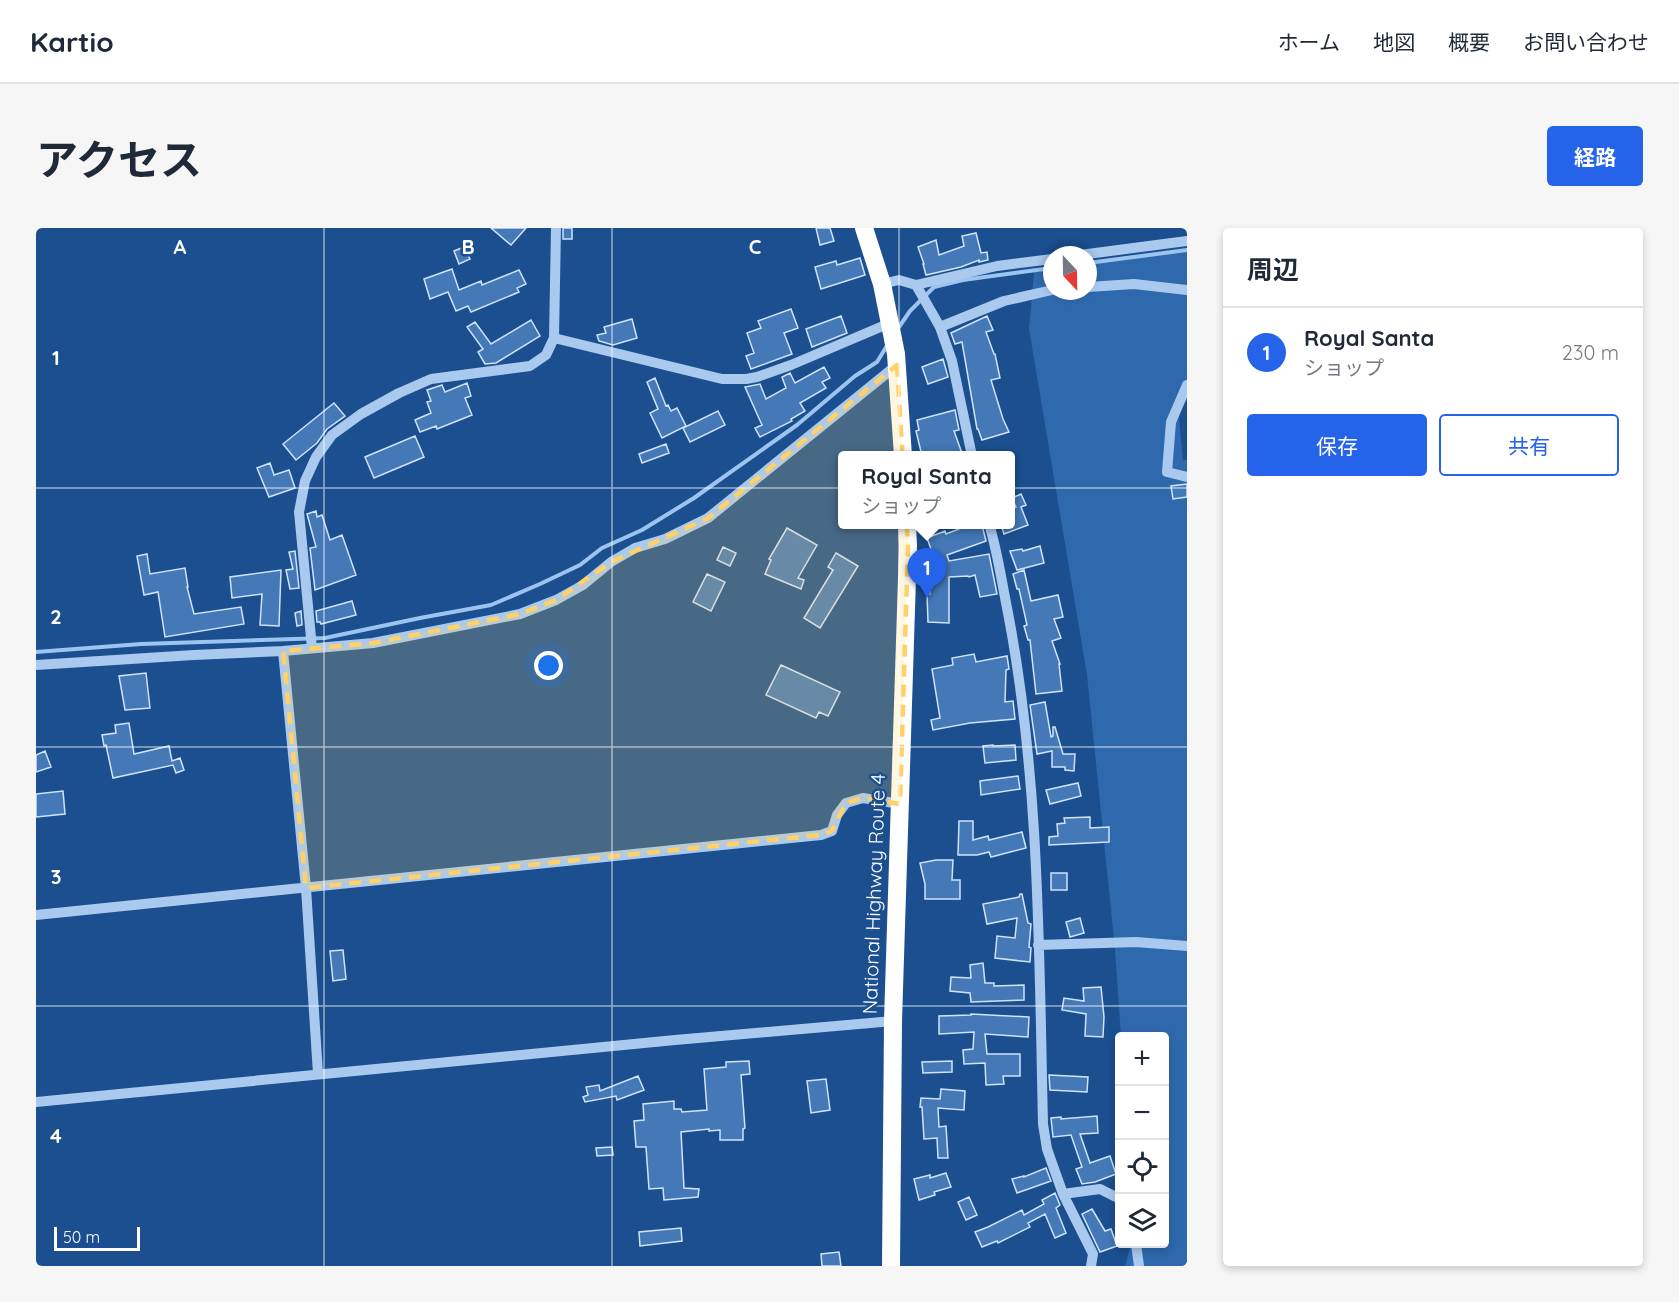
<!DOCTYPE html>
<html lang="ja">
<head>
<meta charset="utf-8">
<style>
	:root { --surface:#fff; --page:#f6f6f7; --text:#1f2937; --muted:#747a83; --line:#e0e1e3; --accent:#2563eb }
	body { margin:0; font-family:Quicksand,"Noto Sans JP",sans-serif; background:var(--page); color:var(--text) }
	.controls { position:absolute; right:18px; bottom:18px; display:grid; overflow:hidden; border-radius:6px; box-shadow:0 3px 9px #0003 }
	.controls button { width:54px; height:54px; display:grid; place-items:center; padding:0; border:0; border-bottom:2px solid var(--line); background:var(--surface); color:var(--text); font:30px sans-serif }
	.compass { position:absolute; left:1007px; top:18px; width:54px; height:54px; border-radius:50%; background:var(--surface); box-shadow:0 3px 9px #0003; rotate:158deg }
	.scale { position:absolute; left:18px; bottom:15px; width:86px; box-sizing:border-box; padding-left:6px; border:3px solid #fff; border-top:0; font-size:16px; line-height:21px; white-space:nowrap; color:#fff; -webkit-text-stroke:4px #1b4f8f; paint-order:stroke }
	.you { position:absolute; left:513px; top:438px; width:21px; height:21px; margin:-15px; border:4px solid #fff; border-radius:50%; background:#1a73e8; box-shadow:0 0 0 9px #1a73e833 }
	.badge { display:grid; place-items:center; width:39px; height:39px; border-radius:50%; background:var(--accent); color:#fff; font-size:20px; font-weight:700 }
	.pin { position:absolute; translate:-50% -50px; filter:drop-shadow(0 2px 3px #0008) }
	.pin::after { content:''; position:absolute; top:32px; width:21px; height:18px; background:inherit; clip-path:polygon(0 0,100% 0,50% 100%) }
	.popup { position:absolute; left:802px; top:223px; width:177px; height:78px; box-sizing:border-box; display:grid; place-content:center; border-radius:6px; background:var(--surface); filter:drop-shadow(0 2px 4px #0005); font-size:20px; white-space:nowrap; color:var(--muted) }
	.popup b { font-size:22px; color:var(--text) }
	.popup::after { content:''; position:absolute; left:50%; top:100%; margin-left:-12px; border:12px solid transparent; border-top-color:var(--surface) }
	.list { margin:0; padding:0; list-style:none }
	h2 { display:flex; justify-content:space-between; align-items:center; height:78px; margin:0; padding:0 24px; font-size:26px }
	h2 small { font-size:20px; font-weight:400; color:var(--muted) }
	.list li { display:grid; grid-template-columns:39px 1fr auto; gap:18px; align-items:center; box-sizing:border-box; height:90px; padding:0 24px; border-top:2px solid var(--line) }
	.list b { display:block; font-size:22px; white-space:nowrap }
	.list p { margin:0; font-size:20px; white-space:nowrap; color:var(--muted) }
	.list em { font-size:20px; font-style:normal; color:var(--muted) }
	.actions { display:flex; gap:12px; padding:18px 24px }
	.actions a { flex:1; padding:14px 0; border:2px solid var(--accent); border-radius:6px; text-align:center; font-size:21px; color:var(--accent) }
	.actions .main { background:var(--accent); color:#fff }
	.icon { flex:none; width:33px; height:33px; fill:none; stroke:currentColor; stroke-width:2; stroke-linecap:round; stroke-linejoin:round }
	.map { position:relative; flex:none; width:1151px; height:1038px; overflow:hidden; border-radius:6px }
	header { display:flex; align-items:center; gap:36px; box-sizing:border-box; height:84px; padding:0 30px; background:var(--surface); border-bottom:2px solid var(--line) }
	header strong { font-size:28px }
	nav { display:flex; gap:33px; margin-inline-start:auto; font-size:21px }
	.intro { display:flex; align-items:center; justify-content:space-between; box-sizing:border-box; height:144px; padding:0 36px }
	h1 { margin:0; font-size:42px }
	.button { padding:15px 27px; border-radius:6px; background:var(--accent); color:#fff; font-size:21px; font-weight:700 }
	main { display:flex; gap:36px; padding:0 36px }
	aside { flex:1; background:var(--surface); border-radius:6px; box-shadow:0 3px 9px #0003 }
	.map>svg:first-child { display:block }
	.green { fill:#2e69ad }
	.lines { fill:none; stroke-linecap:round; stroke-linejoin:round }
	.stream { stroke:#9cc4f0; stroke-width:4 }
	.building { fill:#4478b7; stroke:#cfe3fa; stroke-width:1.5 }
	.minor { stroke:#a9c9ee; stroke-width:10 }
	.highway { stroke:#fff; stroke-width:18 }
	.marked { fill:#ffd166; fill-opacity:0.2; stroke:#ffd166; stroke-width:4.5; stroke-dasharray:12 8; stroke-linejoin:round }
	.grid { fill:none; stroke:#fff; stroke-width:1.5; stroke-opacity:0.55 }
	.labels { text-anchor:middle; stroke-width:5; stroke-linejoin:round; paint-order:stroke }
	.street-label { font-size:20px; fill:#fff; stroke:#1b4f8f }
	.grid-label { font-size:20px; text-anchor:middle; font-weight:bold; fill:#fff; stroke:#1b4f8f; stroke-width:5; stroke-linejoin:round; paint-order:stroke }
</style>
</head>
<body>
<header>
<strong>Kartio</strong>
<nav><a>ホーム</a><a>地図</a><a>概要</a><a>お問い合わせ</a></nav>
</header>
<div class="intro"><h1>アクセス</h1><a class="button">経路</a></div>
<main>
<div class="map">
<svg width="1151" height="1038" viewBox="0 0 1151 1038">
	<rect width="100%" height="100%" fill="#1b4f8f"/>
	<!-- green -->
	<path class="green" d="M1151,21v152l-10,-2 6,61h4v806h-62l6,-22h33v-208h-43l-6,-87 -28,-274 -58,-346 5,-57 18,-3v22h36v-27z"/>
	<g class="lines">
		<!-- stream -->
		<path class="stream" d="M1052,35l99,-13
			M861,102l13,-19 24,-24 29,-7 89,-12
			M0,424l105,-8 184,-6 95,-20 71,-13 49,-21 40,-19 22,-17 40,-18 52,-32 103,-73 58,-49 22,-14 11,-18"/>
	</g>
	<!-- building -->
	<path class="building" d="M455,0h35l-15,17z
		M527,0h9v11h-9z
		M780,0h14l4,13 -14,4z
		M940,5l5,20 6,-1 1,8 -9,2v-2l-18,7 -35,8 -3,-11h1l-6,-17 18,-7 3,15 25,-9 -2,-10z
		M428,19l6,12 -11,5 -5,-13z
		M824,30l5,17 -44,14 -6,-22 21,-6 1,4z
		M416,41l7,21 22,-9 1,4 37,-15 7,14 -9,4 2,4 -48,20 -3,-6 -12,5 -8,-19 -18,7 -6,-20z
		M755,81l7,19 -14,5 8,21 -41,15 -5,-13 8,-3 -7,-20 14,-5 -3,-7z
		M805,88l6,17 -35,14 -6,-18z
		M951,88l6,14 -7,2 8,22h1l5,24 -9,2 12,39 6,13 -27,8 -4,-11h-1l-15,-87 -7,2 -4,-11z
		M596,91l5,19 -24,7 -14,-4 -2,-6 9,-2 -2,-6z
		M495,92l9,16 -44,27 -11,1 -7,-12 5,-3 -16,-22 8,-5 16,22z
		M907,131l5,18 -20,7 -6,-17z
		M788,139l6,11 -8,4 4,6 -26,15 5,8 -14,8 1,2 -32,16 -5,-9 7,-3 -17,-38 15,-3 6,15 20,-11 -4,-11 8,-4 5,10z
		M619,150l11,28 2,-1 3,6 6,-3 9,18 -24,12 -12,-25 8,-4 -11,-27z
		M431,155l4,13 -6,2 7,17 -35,14 -1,-3 -16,6 -5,-12 16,-7 -4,-11 4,-1 -4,-11 15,-5 3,7z
		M298,175l11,13 -18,13 -10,14 -21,17 -13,-16z
		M919,182l4,20 -5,1 9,25h-41l-6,-25 3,-1 -2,-10z
		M682,183l7,14 -35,17 -7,-14z
		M379,208l9,21 -50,21 -9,-21z
		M630,216l3,9 -27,10 -3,-9z
		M234,235l4,12 15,-5 6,18 -26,9 -12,-29z
		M1151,256v13l-14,2 -2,-13z
		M985,266l5,11 -5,2 7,18 -24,9 -3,-9h10v-16l5,-2 -4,-9z
		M280,283l1,6 5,-2 8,25 12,-5 14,40 -41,15 -5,-42 6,-1 -9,-33z
		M933,297h13l4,16 -39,14 2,6 40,-7 8,40 -17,3 -5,-22 -6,2 -1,-1 -19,1v46l-21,-1 -1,-28h3l-1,-28h8l-10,-28 18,-7 1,3z
		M751,300l30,17 -19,33 6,2 -3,9 -36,-15 6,-14 -2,-1z
		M1004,318l4,17 -27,7 -7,-19 12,-2 1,2z
		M687,319l13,6 -6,13 -13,-6z
		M259,323l4,37 -9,1 -4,-19 7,-1 -4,-17z
		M800,325l22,13 -38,62 -16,-10 29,-48 -5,-3z
		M111,326l3,20 35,-6 3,19h-1l7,27 47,-7 3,17 -79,13 -7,-45 -14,3 -7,-39z
		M245,342l-2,56 -19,-1 2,-31 -30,4 -2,-21z
		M988,342l7,31 27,-6 5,22 -9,2 7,19 -9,3 8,23h-1l3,27 -26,3 -6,-54h-2l-4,-14 3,-1 -8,-36h-2l-4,-15z
		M671,346l18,8 -14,29 -18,-9z
		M316,373l4,14 -35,9 -1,-2h-3l-1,-11z
		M265,383l1,14 -5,1 -2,-13z
		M938,426l2,8 31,-6 2,13 -3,1 -1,32 8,-1 2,18 -45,4 -37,7 -2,-10 9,-2 -8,-49 21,-4 -1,-7z
		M745,437l59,27 -12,24 -9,-4 -3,6 -50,-23z
		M110,445l4,35 -25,2 -6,-34z
		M1009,474l6,35 2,-1v-9h2l8,27h12l-1,17 -9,-1v-3h-13v-16l-15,3 -7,-49z
		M93,495l5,31 35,-8 3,15 8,-3 4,12 -8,3 -3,-8 -60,13 -7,-33 -2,1 -2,-11 14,-2 -1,-8z
		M957,517v1l22,-1 1,15 -31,3 -2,-17z
		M9,523l6,16 -15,5v-17z
		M982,548l2,13 -39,6 -1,-14z
		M1042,555l3,13 -31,8 -4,-14z
		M27,563l2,23 -29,3v-23z
		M1054,589v11l19,-1v15l-60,3v-8l9,-1 -1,-12 8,-1 -1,-5z
		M923,593h14v19l15,-4 1,4 33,-8 4,16 -35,9 -2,-5 -12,3h-19z
		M900,632h17l-1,20h8v19h-35v-15l-5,-21z
		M1015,645h16v17h-16z
		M984,666h2l6,29 3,1 -2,23 2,1 -1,14 -35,-4 2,-22 18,2 2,-20 -30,6 -4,-20 36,-7z
		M1044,690l4,15 -14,4 -4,-15z
		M307,722l3,29 -13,2 -3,-30z
		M947,735l2,20h9v3l30,-1v15l-53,2 -1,-9 -20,-2 1,-14 20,1 -1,-13z
		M1065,759l3,30 -1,20 -18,-1 1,-22 -24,-4 2,-12 20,3 -1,-13z
		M935,786l58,3 -1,20 -43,-3 2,20h33v22h-17l1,8 -18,1 -1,-22 -21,1 -1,-14 10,-1 1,-17 -35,2v-18l32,-1z
		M713,833l1,13 -9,1 4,53 -2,1v11h-23v-10l-11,1v-2l-28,3 3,56 15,1 -1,8 -34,3 -1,-12 -14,1 -3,-42h-10l-2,-26 10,-1 -1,-16 31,-3v8h7l1,3 25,-2 -3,-41 22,-2v-5z
		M916,833v11l-29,1 -1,-11z
		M1013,847l39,2 -1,15 -37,-2z
		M602,848l6,14 -27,10 -1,-4 -31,6 -2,-5 5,-2 -2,-8 13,-2 1,6z
		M790,851l4,31 -19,3 -4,-32z
		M905,861l24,2 -1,19 -26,-2 1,19 7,-1 2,32h-10l-1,-20 -13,1 -2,-32h-2l1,-9 19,1z
		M1061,888l1,17 -18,1 10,29 20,-7 6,18 -21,8 -13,2 -6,-15 6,-2 -11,-32 -18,2 -2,-19 10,-1v2z
		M576,919l1,8 -16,1 -1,-8z
		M1010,940l5,13 -34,12 -5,-14 12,-3v1z
		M910,945l5,14 -17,5 1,3 -16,5 -5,-21 16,-4v3z
		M1019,965l5,12 -4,3 10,25 -11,5 -10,-24 -17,9 2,4 -32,16 -1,-2 -15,6 -7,-15 13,-5 34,-17 2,5 20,-11 -2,-4z
		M933,969l8,18 -11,5 -8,-18z
		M1056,981l13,22 6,-2 6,17 -17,6 -18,-38z
		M645,1000l1,13 -42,5 -1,-14z
		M803,1024l2,14h-19l-1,-12z"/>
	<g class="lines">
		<!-- minor -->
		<path class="minor" d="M1044,27l107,-14
			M846,56l17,-4 17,5 81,-19 55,-7
			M880,57l24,42 12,34 20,95
			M1052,59l46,-3 53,6
			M904,99l64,-26 48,-11
			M518,110l168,41h24l11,-2 34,-12 99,-42
			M1151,157l-16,37 -4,50 20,5
			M953,296c9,29 13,60 19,89 32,166 31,342 35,511l4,25 16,45 30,60 -2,12
			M276,420l-13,-136 6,-31 11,-24 16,-22 29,-21 38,-21 32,-14 99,-13 16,-11 8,-17 2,-110
			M247,423l23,237 12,186
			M0,437l158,-10 89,-4 90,-8 147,-29 36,-14 27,-15 28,-23 24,-14 30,-9 43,-21 189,-153
			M0,687l785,-80 11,-4 5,-16 9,-12 17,-5 37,6
			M1002,717l98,-3 51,4
			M0,874l639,-62 218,-19
			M1027,966l37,-5 20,10
			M1100,1016l3,22"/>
		<!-- highway -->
		<path class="highway" d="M828,0l18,56 14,70 7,102
			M855,1038l2,-245 15,-475 -1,-22"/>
	</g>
	<!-- marked area -->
	<path class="marked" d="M861,137l11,181 -8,258 -37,-6 -17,5 -14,28 -11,4 -515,53 -23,-237 90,-8 147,-29 36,-14 55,-38 97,-44z"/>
	<!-- grid -->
	<path class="grid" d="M288,0v1038M576,0v1038M863,0v1038M0,260h1151M0,519h1151M0,778h1151"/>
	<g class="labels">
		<!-- street labels -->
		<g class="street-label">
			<text transform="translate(838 666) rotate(-88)" y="7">National Highway Route 4</text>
		</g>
	</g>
	<g class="grid-label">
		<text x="144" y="26">A</text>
		<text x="432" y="26">B</text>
		<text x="719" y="26">C</text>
		<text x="20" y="137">1</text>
		<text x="20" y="396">2</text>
		<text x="20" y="656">3</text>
		<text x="20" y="915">4</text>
	</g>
</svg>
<div class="controls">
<button>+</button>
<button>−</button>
<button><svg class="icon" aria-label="locate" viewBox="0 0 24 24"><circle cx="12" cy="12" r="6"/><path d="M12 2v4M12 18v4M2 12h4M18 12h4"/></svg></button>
<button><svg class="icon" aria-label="layers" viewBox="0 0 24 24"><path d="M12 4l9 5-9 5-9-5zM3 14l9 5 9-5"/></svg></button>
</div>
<svg class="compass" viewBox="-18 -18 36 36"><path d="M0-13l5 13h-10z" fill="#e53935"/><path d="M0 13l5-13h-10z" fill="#747a83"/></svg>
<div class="scale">50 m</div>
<div class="you"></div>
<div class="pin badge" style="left:891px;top:370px">1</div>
<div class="popup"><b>Royal Santa</b>ショップ</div>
</div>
<aside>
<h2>周辺<small></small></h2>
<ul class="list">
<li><span class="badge">1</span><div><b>Royal Santa</b><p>ショップ</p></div><em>230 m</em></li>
</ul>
<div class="actions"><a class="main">保存</a><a>共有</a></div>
</aside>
</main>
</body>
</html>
